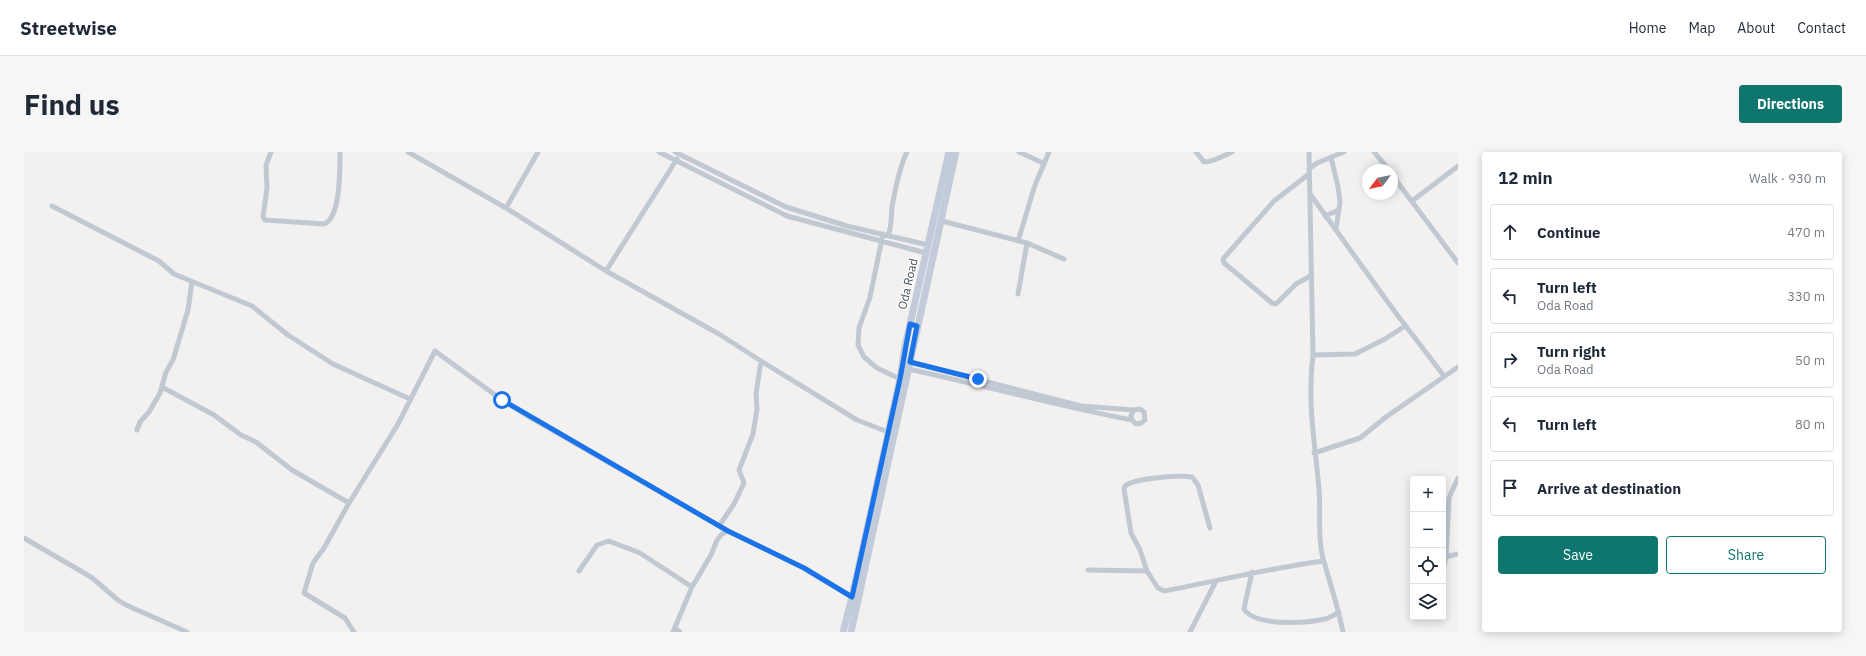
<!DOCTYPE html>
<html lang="en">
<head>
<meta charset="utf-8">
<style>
	:root { --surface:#fff; --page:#f6f6f7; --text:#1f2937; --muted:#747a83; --line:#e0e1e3; --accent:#0f766e }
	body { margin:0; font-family:"IBM Plex Sans",sans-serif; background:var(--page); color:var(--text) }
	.controls { position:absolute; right:12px; bottom:12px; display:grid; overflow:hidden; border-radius:4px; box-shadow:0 2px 10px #0003 }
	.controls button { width:36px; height:36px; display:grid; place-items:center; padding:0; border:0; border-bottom:1px solid var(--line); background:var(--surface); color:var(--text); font:20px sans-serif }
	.compass { position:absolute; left:1338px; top:12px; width:36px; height:36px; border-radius:50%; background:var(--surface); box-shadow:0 2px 10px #0003; rotate:238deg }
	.stop { position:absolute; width:12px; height:12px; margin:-9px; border:3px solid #1a73e8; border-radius:50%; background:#fff }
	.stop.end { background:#1a73e8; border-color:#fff; box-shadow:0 1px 4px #0008 }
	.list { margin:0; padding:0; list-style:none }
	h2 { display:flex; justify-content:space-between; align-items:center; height:52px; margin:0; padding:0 16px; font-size:17px }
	h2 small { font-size:13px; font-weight:400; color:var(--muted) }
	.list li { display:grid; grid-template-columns:26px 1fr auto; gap:12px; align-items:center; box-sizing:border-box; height:56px; margin:0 8px 8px; padding:0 8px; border:1px solid var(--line); border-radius:4px }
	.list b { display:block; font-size:15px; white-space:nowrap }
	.list p { margin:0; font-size:13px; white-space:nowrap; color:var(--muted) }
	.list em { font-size:13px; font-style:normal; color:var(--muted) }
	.actions { display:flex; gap:8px; padding:12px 16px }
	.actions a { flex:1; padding:9px 0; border:1px solid var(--accent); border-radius:4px; text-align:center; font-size:14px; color:var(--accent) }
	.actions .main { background:var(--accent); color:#fff }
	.icon { flex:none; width:22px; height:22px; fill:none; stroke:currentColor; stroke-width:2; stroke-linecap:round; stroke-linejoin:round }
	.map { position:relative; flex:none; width:1434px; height:480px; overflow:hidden; border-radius:4px }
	header { display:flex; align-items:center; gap:24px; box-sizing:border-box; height:56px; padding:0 20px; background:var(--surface); border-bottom:1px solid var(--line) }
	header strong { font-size:19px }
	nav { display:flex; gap:22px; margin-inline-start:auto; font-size:14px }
	.intro { display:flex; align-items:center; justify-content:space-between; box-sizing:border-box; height:96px; padding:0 24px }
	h1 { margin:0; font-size:28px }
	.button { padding:10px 18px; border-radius:4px; background:var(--accent); color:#fff; font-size:14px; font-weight:700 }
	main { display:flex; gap:24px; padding:0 24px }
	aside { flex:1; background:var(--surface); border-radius:4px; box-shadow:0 2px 10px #0003 }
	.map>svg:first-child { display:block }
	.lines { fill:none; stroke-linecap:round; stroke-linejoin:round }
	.street { stroke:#c0c9d2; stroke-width:5 }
	.secondary { stroke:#c2cbda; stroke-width:7 }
	.route { stroke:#1a73e8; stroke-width:5 }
	.labels { text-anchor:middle; stroke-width:3; stroke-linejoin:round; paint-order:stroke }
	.street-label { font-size:12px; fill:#47515f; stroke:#fff }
</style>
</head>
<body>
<header>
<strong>Streetwise</strong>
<nav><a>Home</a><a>Map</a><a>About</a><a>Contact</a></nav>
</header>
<div class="intro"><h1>Find us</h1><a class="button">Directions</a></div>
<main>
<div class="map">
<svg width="1434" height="480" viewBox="0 0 1434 480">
	<rect width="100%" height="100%" fill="#f3f0f0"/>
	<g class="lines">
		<!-- street -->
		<path class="street" d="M247,0l-5,13 1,23 -4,29 2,3 59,4c17,-6 16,-56 16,-72
			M384,0l98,56 100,63 113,63 42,27 96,59 31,12
			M635,0l128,64 139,37
			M651,0l111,55 61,19 81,19
			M995,0l24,11
			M1172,0l8,10c10,0 19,-6 28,-10
			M1285,0l4,203c-6,48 2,87 6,134 2,24 -2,49 5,73 7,23 14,46 19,70
			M1350,0l15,18
			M1307,5l7,30 2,15 -4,27
			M1285,17l8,-6 27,-11
			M1285,22l-35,27 -51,58 1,4 48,40 4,1 20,-20 16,-9
			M1368,23l66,88
			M1286,42l85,118 49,64
			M1388,49l46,-35
			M28,54l107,55 15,13 78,32 36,29 45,29 77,35
			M482,56l32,-56
			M1301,64l14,-6
			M918,69l85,22 37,16
			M859,82l-13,63 -11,31 -1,17 6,12 13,11 23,11
			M864,84c4,-10 3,-19 4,-29 3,-17 7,-39 15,-55
			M994,89l17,-56 14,-33
			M582,119l71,-112
			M994,142l9,-51
			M1289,203l42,-1 30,-15 20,-13
			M886,210l171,44 53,4
			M884,217c75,16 149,37 224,51l4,4 5,-1 4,-3 -1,-8 -4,-3 -6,1 -3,5 1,5
			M138,235l52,28 27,20 15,7 36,28 57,33
			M113,278l3,-8 9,-10 11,-19 6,-21 7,-12 15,-50 4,-28
			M1290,301l46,-15 26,-21 72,-50
			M695,374l15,-22 10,-21 -5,-13 14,-36 4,-25 -1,-15 5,-33
			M1186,376l-12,-43 -6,-8c-13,-2 -57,1 -67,9l-1,3 7,44 9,17 7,21 11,17 6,3c53,-10 106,-23 160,-30
			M0,386l67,39 27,23 8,5 61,27
			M1422,405l12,-3
			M1064,418l59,1
			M1419,418l3,-13 3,-59 9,-20
			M555,419l18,-26 12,-4 31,12 52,34
			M1228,420l-8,37c11,18 63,14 81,10 5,-1 10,-5 14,-7
			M651,476l5,4
			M330,480l-9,-14 -41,-25 9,-30 11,-15 25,-45 49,-79 37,-73 67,49 24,15 202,116 76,37 48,29
			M649,480l19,-45 19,-32 6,-15 5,-6 6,-3
			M1166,480l26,-51"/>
		<!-- secondary -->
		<path class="secondary" d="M819,480l9,-35 48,-218 5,-33 44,-194
			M827,480l105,-480"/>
	</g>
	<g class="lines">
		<!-- route -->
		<path class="route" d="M478,248l226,131 76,37 48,29 48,-218 10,-55 7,2 -7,36 68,17"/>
	</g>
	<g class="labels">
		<!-- street labels -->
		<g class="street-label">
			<text transform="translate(884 132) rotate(-77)" y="4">Oda Road</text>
		</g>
	</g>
</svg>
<div class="controls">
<button>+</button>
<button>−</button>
<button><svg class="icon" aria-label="locate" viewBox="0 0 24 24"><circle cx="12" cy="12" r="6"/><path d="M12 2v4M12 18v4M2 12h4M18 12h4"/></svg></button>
<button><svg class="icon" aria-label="layers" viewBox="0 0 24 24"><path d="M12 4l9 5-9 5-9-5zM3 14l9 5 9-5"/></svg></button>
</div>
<svg class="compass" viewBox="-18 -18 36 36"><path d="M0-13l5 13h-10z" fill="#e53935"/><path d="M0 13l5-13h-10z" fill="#747a83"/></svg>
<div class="stop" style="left:478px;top:248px"></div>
<div class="stop end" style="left:954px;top:227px"></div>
</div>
<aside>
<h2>12 min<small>Walk · 930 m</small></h2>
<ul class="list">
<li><svg class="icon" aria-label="ahead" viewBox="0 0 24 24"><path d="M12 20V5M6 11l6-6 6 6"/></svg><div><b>Continue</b></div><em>470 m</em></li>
<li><svg class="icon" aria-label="left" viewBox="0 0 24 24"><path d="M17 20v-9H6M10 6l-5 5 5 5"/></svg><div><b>Turn left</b><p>Oda Road</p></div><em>330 m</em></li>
<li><svg class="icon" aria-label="right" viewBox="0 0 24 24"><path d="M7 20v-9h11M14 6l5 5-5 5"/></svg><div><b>Turn right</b><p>Oda Road</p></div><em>50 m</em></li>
<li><svg class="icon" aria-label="left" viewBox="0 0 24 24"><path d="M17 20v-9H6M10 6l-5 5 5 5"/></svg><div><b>Turn left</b></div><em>80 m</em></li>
<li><svg class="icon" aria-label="arrive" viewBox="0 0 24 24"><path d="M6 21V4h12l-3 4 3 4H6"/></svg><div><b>Arrive at destination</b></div></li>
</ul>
<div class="actions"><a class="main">Save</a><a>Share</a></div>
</aside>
</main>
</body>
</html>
